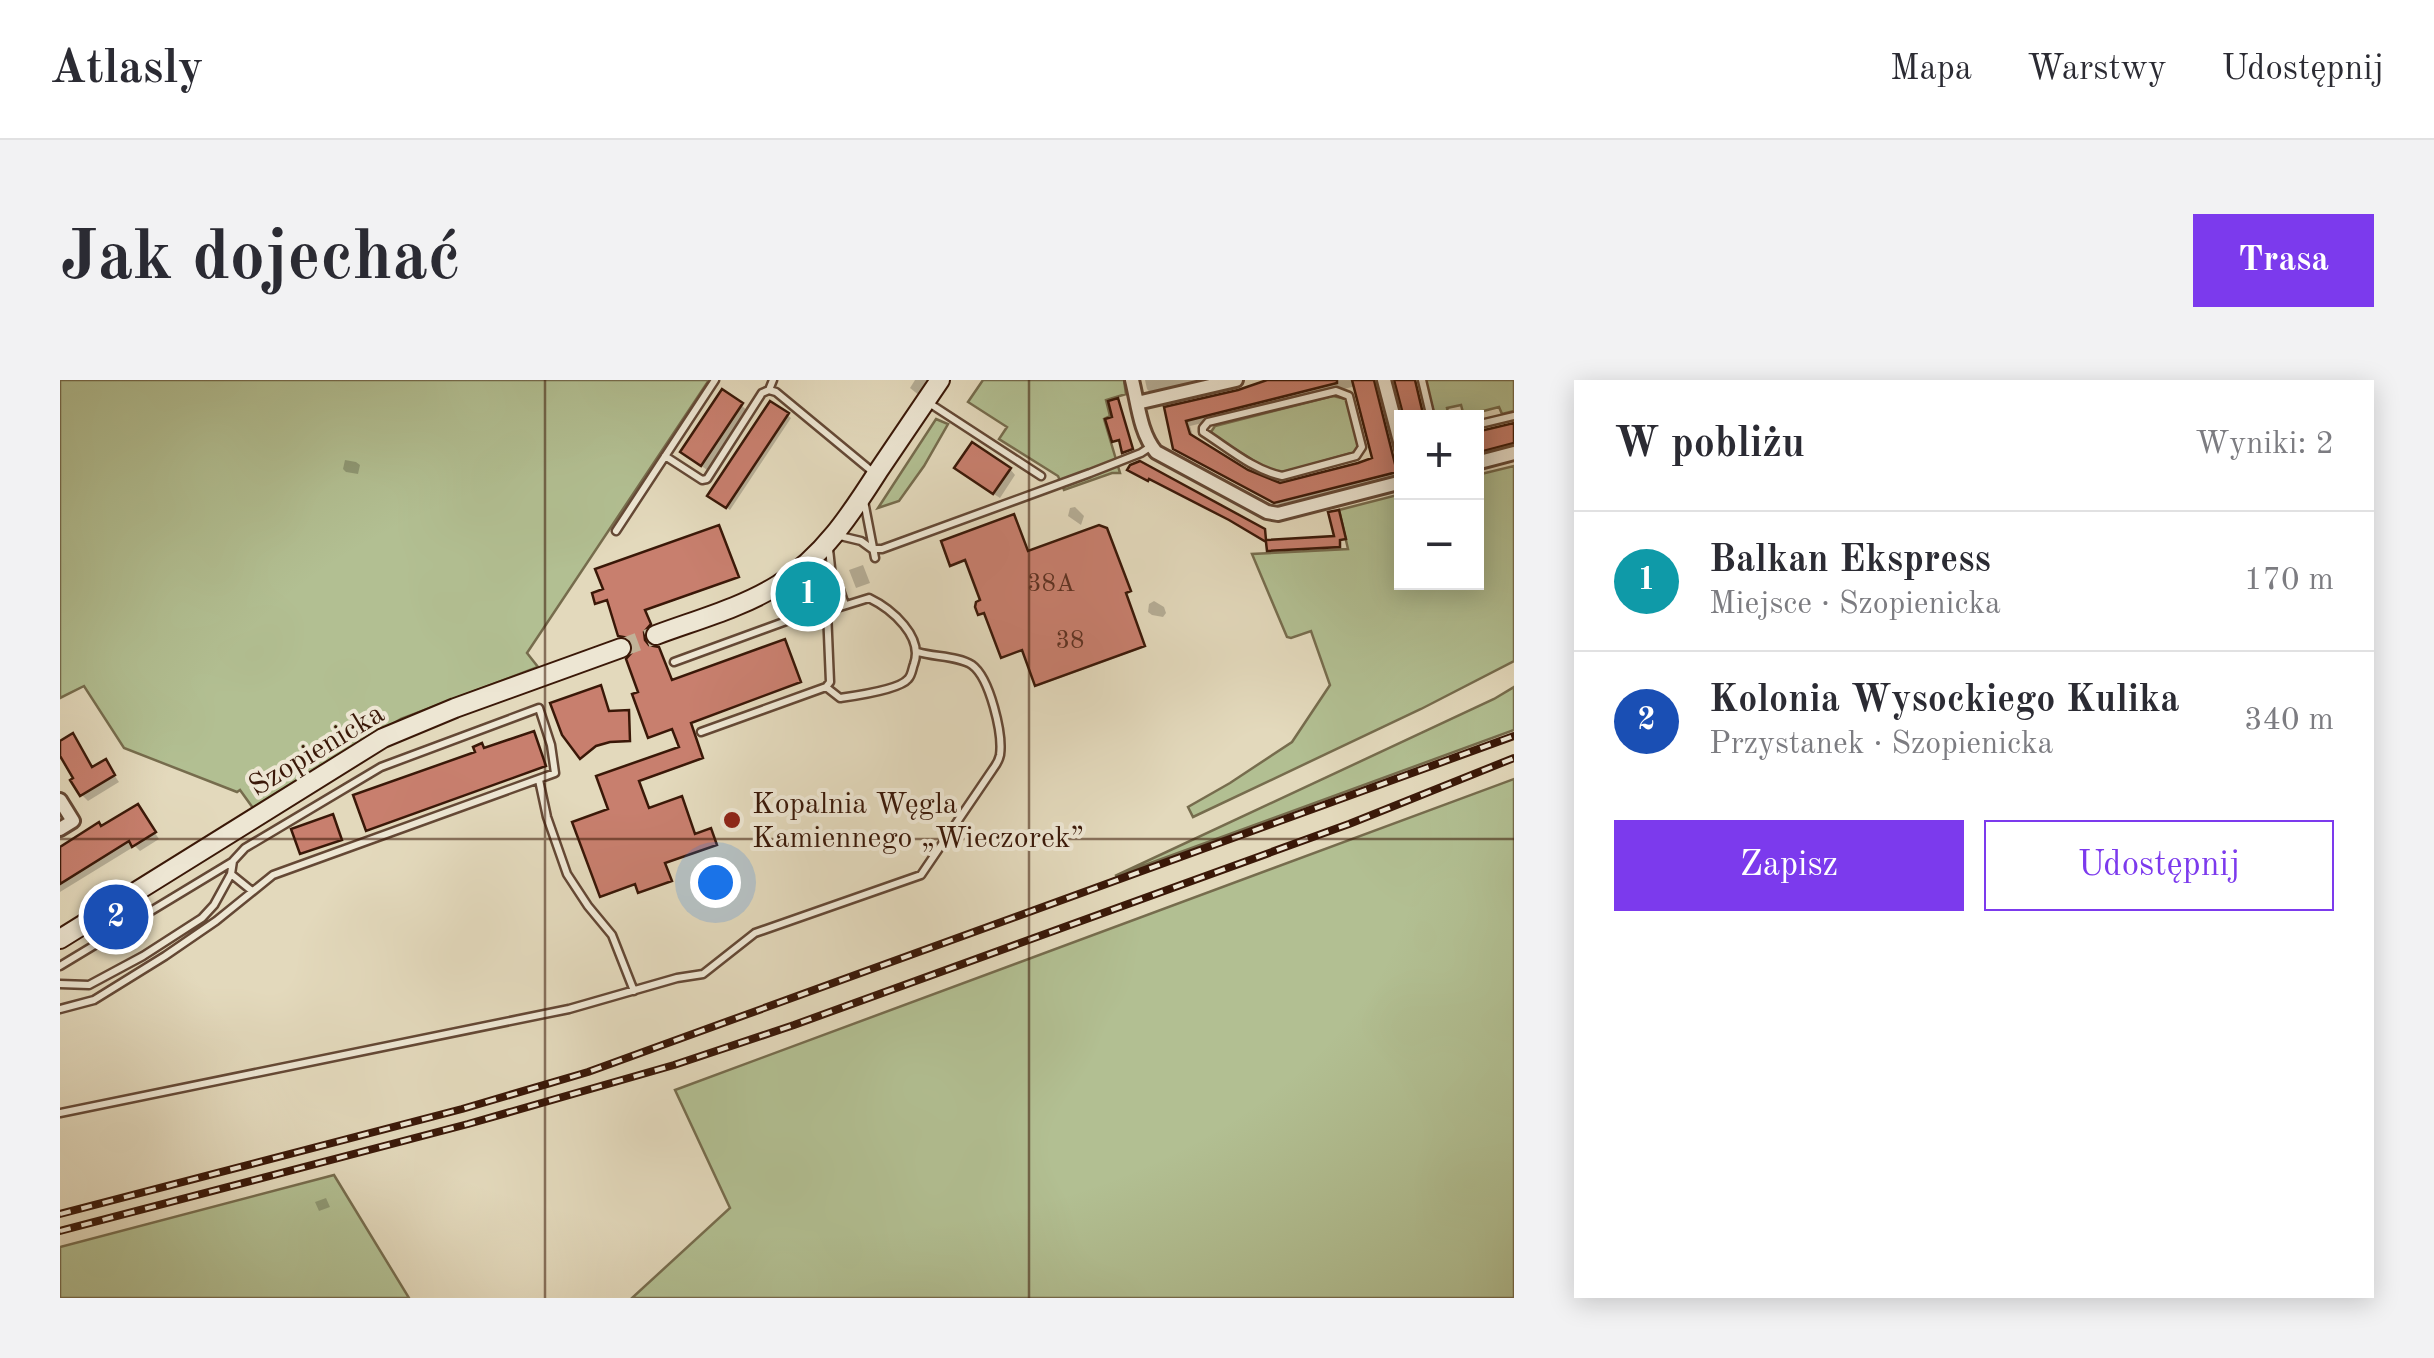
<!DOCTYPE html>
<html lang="pl">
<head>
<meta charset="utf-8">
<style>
	:root { --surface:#fff; --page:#f2f2f3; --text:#2b2b33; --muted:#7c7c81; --line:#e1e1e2; --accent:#7c3aed }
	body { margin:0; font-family:"Old Standard TT",serif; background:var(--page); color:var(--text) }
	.controls { position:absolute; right:30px; top:30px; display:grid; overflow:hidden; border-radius:0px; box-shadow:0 5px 25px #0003 }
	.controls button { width:90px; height:90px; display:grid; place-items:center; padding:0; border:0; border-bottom:2px solid var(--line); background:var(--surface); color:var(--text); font:50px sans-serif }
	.you { position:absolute; left:655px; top:502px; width:35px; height:35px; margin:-25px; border:8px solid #fff; border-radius:50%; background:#1a73e8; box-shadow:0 0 0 15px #1a73e833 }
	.badge { display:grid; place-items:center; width:65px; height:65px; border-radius:50%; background:var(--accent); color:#fff; font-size:32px; font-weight:700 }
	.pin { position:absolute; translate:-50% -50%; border:5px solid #fff; box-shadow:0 2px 10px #0006 }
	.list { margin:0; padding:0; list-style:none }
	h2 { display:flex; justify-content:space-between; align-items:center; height:130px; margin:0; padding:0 40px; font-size:42px }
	h2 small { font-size:32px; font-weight:400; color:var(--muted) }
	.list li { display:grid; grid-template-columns:65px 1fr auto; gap:30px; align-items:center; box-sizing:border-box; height:140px; padding:0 40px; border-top:2px solid var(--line) }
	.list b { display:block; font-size:38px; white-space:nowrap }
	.list p { margin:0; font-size:32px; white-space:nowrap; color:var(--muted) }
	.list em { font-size:32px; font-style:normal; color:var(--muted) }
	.actions { display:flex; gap:20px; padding:30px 40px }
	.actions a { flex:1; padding:22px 0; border:2px solid var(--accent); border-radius:0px; text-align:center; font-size:35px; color:var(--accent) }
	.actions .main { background:var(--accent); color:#fff }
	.map { position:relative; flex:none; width:1454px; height:918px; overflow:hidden; border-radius:0px }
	header { display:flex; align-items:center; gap:60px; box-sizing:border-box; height:140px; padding:0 50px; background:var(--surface); border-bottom:2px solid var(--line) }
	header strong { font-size:48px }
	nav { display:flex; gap:55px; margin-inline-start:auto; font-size:35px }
	.intro { display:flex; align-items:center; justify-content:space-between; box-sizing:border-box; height:240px; padding:0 60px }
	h1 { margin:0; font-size:70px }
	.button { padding:25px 45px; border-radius:0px; background:var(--accent); color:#fff; font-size:35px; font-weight:700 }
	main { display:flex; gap:60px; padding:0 60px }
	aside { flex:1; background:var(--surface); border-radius:0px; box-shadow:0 5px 25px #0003 }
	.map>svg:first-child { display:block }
	.green { fill:#b2bf92; stroke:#766c4d; stroke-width:2.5 }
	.shadow { fill:#0003; fill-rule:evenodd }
	.building { fill:#c87f6e; stroke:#3a1808; stroke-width:2.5 }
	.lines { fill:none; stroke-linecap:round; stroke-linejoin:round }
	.secondary-tunnel { stroke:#c1b298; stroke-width:18; stroke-dasharray:18 9; stroke-linecap:butt }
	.lane-casing { stroke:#644835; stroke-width:11 }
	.street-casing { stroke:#644835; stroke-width:18 }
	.secondary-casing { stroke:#3a1808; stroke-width:22 }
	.lane { stroke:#ede6d3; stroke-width:6 }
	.street { stroke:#ede6d3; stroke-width:12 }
	.secondary { stroke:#ede6d3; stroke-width:18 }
	.rail-casing { stroke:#3a1808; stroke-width:8 }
	.rail { stroke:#ede6d3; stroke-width:4; stroke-dasharray:11; stroke-linecap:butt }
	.grid { fill:none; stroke:#3a1808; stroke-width:2.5; stroke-opacity:0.55 }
	.poi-dot { fill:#8f2418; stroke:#ede6d3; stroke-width:4 }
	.labels { text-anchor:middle; stroke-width:8; stroke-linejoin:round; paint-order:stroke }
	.number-label { font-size:25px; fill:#5e3222 }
	.street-label { font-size:30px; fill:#3a1808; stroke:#ede6d3 }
	.poi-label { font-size:30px; fill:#3a1808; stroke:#ede6d3; text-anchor:start }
</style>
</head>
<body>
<header>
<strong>Atlasly</strong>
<nav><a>Mapa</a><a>Warstwy</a><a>Udostępnij</a></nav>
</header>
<div class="intro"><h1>Jak dojechać</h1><a class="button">Trasa</a></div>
<main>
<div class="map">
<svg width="1454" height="918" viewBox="0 0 1454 918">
	<rect width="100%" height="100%" fill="#e3d9bc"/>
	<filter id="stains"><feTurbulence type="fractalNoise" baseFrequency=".002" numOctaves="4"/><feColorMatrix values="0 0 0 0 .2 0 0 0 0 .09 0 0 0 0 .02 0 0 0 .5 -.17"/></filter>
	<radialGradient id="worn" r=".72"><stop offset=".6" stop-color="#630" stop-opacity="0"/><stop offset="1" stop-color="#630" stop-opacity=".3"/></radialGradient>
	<!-- green -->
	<path class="green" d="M0,0h649l-182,273 11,14 -137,52 -148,89 -13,-18 -3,2 -113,-44 -40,-62 -24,12z
		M923,0h141l2,14 -20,6 4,16 -6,3 16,54h-8l-48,17 -6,-14 -59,-37 8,-12 -39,-25z
		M1365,0h89v31l-12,3 -3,-7 -35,9 -3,-11 -14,3 2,9h-14z
		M1273,16l13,3 2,5 12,41 -5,7 -74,21 -12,-3 -57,-35 -1,-3 4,-6z
		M876,39l12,5 -24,42 -25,35 -21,7z
		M1454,86v195l-93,48 -228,108 -5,-10 42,-24 62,-41 38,-57 -19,-54 -20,7 -4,-1 -35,-83 96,-5 -9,-39 62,-16 1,88h74l1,-107z
		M1454,307v43l-399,146 379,-177z
		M1454,399v519h-882l98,-90 -55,-118z
		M274,795l75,123h-349v-51z"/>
	<!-- shadow -->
	<path class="shadow" d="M855,0h16l-11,16 -10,-8z
		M1085,0h70l-62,16 -6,-7z
		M1215,0h101l24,97 -117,30 -102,-53 -6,-6 -8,-39 72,-17zM1296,6l19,73 -95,26 -34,-13 -52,-33 -4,-13z
		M1337,0h22l9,38h-21z
		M681,25l9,8 -39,60 -28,-21z
		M727,35l4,3 -61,92 -16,-11z
		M1454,46v25l-38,9v-26z
		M285,80l11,2 4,3 -2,9 -12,-2 -3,-3z
		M950,89l5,6 -15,23 -37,-24z
		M1015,127l9,9 -3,9 -13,-9 2,-8z
		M659,148l19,50 -93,33 5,15 -6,8 1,10 27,39 114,-40 14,40 -110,41 13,35 -64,23 10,29 46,25 16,-4 5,14 -51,18 6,18 -30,10 -3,-8 -35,13 8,-87 -12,-32 83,-30 -7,-19 -25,7 -15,-92 -26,-44 -12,3z
		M1047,152l24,60 -6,2 20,53 -107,39 -13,-36 -22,7 -16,-45 -7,1 3,-11 -15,-42 -15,6 -9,-24 84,12z
		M803,185l7,18 -14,5 -7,-18z
		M1094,221l10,6 2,6 -3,4 -11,-2 -4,-3 1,-8z
		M474,355l12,32 -178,62 116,-78z
		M0,363h18l15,26 12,-7 14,20 -31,19 -6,-6 -22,-44z
		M78,427l21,32 -19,12 -5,-5 -75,46v-43z
		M266,818l4,9 -11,4 -4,-9z"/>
	<!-- building -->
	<path class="building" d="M1207,0h70v3l-151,38 4,13 58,36 32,13 78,-20 14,-5 -20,-78h22l23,92 -123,31 -101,-54 -9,-42 74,-17z
		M1334,0h21l9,38h-20z
		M662,9l21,14 -42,63 -21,-14z
		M1058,18l15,51 -11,4 -3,-13 -7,2 -7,-23 7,-2 -4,-16z
		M710,21l19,12 -63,95 -19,-12z
		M1454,43v20l-38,10v-21z
		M912,62l39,26 -18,26 -39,-26z
		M1080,81l125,68 1,11 68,-4 -6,-24 11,-2 7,29 -6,1v7l-73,4 -1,-9 -37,-22 -80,-41 -1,2 -21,-11 3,-5z
		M954,134l14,37 71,-26 8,3 24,63 -5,2 19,53 -110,40 -13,-36 -21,8 -17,-45 -6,2 -3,-8 1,-5 4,-2 -15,-40 -15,6 -9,-25z
		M659,145l20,52 -94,33 6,14 -7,8 1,8 4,5 10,2 13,33 113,-41 16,43 -110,41 12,35 -64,23 10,27 33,-12 13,38 16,-6 6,17 -52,18 7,18 -34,12 -3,-9 -35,13 -28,-75 36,-13 -12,-33 83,-29 -7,-18 -24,9 -16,-44 6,-2 -12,-33 7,-8v-6l-5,-7 -10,-2 -11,-36 -12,4 -3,-11 11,-4 -8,-20z
		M541,305l8,26 20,-1 1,31 -20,1 -14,4 -16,13 -18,-24 -12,-32z
		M474,351l12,35 -180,65 -13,-36 122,-43 -2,-5 9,-4 2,5z
		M13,353l19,34 14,-8 9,16 -35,21 -10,-16 3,-2 -13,-22v-15z
		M78,424l18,28 -24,15 -3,-6 -69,43v-37l39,-25 2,4z
		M273,434l9,26 -42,14 -9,-25z"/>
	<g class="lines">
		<!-- secondary-tunnel -->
		<path class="secondary-tunnel" d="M561,268l35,-13"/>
		<defs>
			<path id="lane" d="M1362,0l9,38
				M709,10l4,-10
				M1276,11l13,5 13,51 -6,9 -74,20c-29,-6 -54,-28 -79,-44v-4l5,-6z
				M869,23l112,73
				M1416,45l38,-9
				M605,76l37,24 5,-1 55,-86 7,-3 7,2 98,81
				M804,121l11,57
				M556,151l99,-151
				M776,155l25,6 11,8h10l208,-76 51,-20 9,-6
				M769,169l3,28 6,7 7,21
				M740,192l20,6 12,-1
				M809,218c23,11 55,39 45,66 -2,5 -2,11 -6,15 -9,11 -54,17 -68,19l-14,-11 4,-5 -3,-71z
				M614,282l137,-50 16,-1
				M641,352l125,-45
				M479,400l8,37 20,57 21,32 24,29 22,56
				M171,494l21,17
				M0,586l172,-104
				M0,604l29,1 54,-29 59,-38 12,-13 17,-31 2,-13 12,-13 136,-81 158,-59 12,37 4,28 -282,102 -57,46 -51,35 -71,44 -34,9
				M0,733l509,-104 108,-31 26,-4 52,-41 166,-58 72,-106c3,-4 6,-9 7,-14 3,-21 -10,-77 -28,-90 -13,-9 -38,-8 -54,-13"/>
			<path id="street" d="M1072,0c6,24 8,53 24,72l111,60 11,2 124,-32
				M1324,0l18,69
				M1077,23l99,-23
				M1416,83l38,-10
				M0,420l13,21 -13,8"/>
			<path id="secondary" d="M596,255c40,-15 85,-27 122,-50 45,-28 73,-71 101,-115 20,-30 41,-60 61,-90
				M0,559l323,-201 72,-30 166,-60"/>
		</defs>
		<!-- lane casing -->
		<use href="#lane" class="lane-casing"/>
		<!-- street casing -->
		<use href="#street" class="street-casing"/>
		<!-- secondary casing -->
		<use href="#secondary" class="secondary-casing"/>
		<!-- lane -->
		<use href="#lane" class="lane"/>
		<!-- street -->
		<use href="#street" class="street"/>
		<!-- secondary -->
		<use href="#secondary" class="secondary"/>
		<defs>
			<path id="rail" d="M0,834l402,-105 126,-37 926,-336
				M0,851l408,-107 206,-59 120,-40 555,-201 165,-66"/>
		</defs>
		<!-- rail casing -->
		<use href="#rail" class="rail-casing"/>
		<!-- rail -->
		<use href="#rail" class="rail"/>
	</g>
	<!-- grid -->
	<path class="grid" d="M485,0v918M969,0v918M0,459h1454"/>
	<!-- markers -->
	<circle class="poi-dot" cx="672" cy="440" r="10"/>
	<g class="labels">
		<!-- number labels -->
		<g class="number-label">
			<text x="991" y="211">38A</text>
			<text x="1010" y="268">38</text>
		</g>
		<!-- street labels -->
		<g class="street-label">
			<text transform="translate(256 369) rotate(-31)" y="10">Szopienicka</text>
		</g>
		<!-- poi labels -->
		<g class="poi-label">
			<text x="692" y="433">Kopalnia Węgla<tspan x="692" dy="34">Kamiennego „Wieczorek”</tspan></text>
		</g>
	</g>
	<rect width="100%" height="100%" filter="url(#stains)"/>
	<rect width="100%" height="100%" fill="url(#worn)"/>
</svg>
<div class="controls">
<button>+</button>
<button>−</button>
</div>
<div class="you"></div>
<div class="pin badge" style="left:748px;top:214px;background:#0f9aa8">1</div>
<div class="pin badge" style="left:56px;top:537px;background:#1a4fb4">2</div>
</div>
<aside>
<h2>W pobliżu<small>Wyniki: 2</small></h2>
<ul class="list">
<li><span class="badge" style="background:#0f9aa8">1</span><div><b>Balkan Ekspress</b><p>Miejsce · Szopienicka</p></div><em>170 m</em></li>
<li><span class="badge" style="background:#1a4fb4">2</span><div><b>Kolonia Wysockiego Kulika</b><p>Przystanek · Szopienicka</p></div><em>340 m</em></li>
</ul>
<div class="actions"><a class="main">Zapisz</a><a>Udostępnij</a></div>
</aside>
</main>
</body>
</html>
